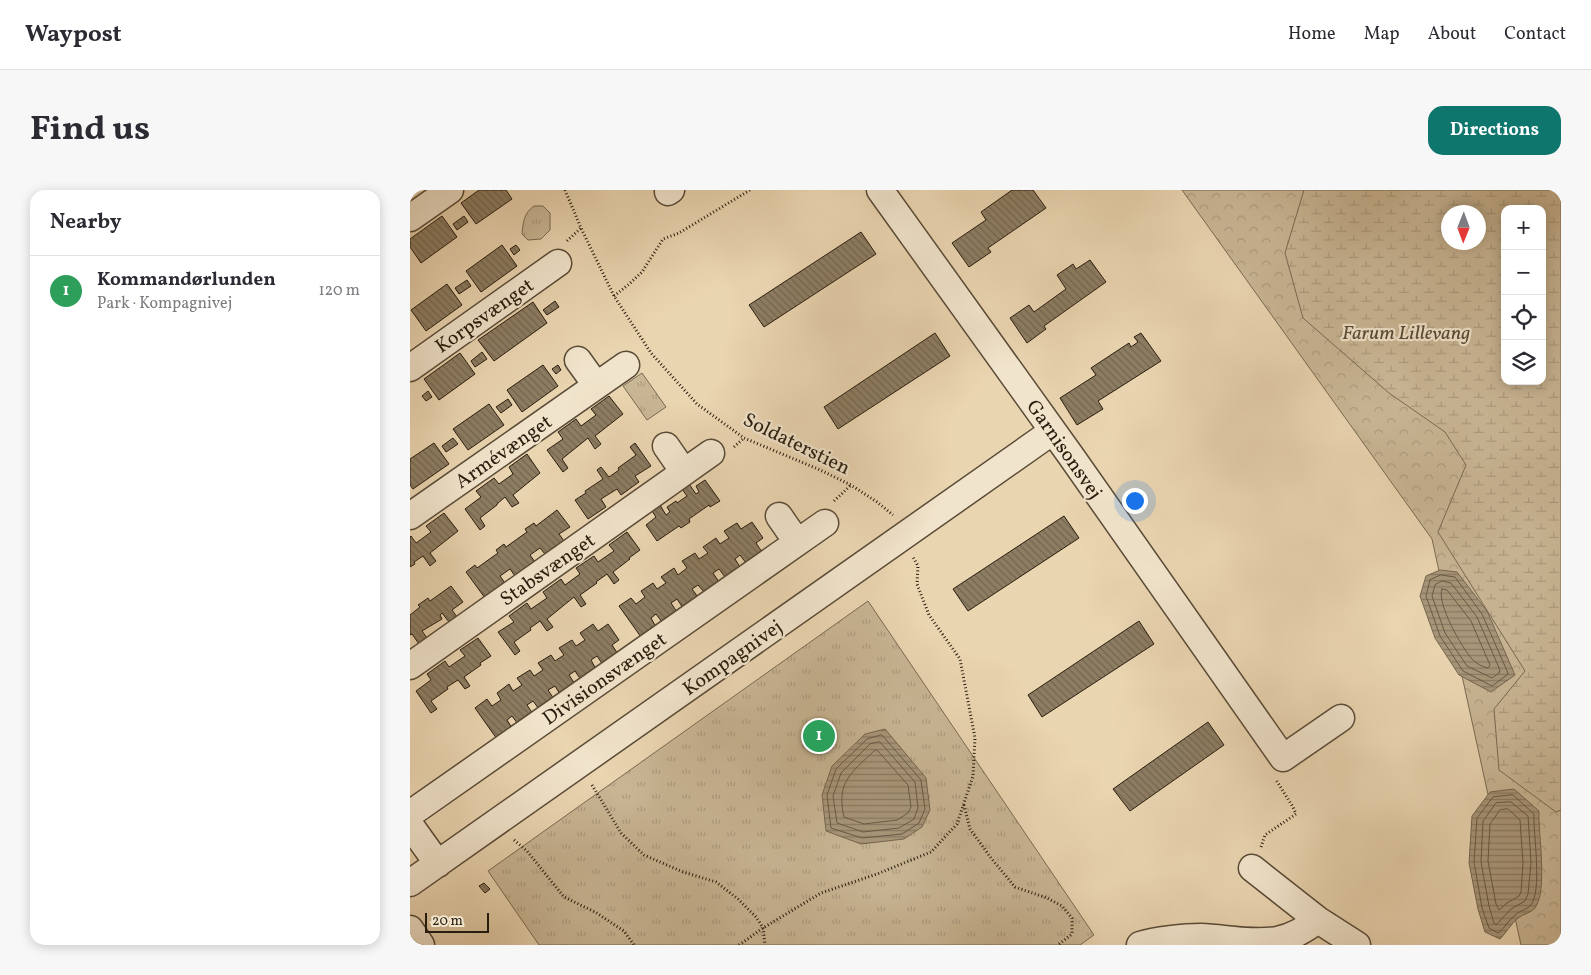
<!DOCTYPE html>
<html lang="en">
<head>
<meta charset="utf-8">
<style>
	:root { --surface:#fff; --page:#f7f7f7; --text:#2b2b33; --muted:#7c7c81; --line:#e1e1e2; --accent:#0f766e }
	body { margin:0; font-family:Vollkorn,serif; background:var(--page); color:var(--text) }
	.controls { position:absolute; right:15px; top:15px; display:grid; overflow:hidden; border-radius:10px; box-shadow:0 2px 12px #0003 }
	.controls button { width:45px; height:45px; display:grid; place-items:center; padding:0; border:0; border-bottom:1px solid var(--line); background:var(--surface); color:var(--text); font:25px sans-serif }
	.compass { position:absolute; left:1031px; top:15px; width:45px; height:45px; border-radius:50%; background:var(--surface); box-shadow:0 2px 12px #0003; rotate:181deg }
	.scale { position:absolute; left:15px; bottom:12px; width:64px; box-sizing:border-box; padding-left:5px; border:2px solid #291d0e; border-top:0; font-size:14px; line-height:18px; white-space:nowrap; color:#291d0e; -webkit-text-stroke:4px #f1e4cc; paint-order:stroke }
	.you { position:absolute; left:724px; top:310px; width:18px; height:18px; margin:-12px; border:4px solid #fff; border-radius:50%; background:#1a73e8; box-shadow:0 0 0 8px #1a73e833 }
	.badge { display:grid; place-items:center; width:32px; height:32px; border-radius:50%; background:var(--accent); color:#fff; font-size:16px; font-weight:700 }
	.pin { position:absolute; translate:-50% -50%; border:2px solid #fff; box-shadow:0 1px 5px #0006 }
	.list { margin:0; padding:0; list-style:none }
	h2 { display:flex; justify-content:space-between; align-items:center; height:65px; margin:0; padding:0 20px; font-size:21px }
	h2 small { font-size:16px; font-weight:400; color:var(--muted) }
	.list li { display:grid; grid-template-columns:32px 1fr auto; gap:15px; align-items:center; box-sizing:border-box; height:70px; padding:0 20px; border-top:1px solid var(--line) }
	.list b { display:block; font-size:19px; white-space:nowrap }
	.list p { margin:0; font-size:16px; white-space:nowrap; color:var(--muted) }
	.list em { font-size:16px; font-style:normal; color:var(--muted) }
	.icon { flex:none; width:28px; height:28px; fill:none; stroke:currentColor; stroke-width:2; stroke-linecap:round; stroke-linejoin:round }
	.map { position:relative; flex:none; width:1151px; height:755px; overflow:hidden; border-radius:15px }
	header { display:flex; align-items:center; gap:30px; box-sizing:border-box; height:70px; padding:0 25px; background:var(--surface); border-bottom:1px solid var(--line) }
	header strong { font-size:24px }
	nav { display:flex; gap:28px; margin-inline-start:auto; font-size:18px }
	.intro { display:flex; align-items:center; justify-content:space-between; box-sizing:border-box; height:120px; padding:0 30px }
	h1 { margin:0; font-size:35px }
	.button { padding:12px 22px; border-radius:15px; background:var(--accent); color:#fff; font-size:18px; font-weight:700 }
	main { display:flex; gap:30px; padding:0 30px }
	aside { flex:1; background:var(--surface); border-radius:15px; box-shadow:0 2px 12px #0003 }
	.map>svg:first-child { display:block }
	.forest { fill:url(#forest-crowns); stroke:#796a52; fill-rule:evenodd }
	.wetland { fill:url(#wetland-marsh); stroke:#796a52; fill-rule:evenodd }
	.park { fill:url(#park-tufts); stroke:#796a52 }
	.water { fill:url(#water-rules); stroke:#75664f }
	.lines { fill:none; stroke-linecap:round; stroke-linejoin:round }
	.shore { stroke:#685a44; stroke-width:1 }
	.building { fill:url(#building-back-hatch); stroke:#291d0e }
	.minor-casing { stroke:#594b37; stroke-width:29 }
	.path { stroke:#291d0e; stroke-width:3; stroke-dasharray:1 2.5; stroke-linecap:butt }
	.minor { stroke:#f1e4cc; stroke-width:26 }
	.labels { text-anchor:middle; stroke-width:4.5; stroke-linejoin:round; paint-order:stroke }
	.street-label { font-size:20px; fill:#291d0e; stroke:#f1e4cc }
	.park-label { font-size:20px; font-style:italic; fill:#594b36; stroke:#f1e4cc }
</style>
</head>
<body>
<header>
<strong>Waypost</strong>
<nav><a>Home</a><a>Map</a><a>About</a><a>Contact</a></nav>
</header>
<div class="intro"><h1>Find us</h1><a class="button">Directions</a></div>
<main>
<aside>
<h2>Nearby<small></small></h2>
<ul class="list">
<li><span class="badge" style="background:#2e9e5b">1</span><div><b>Kommandørlunden</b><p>Park · Kompagnivej</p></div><em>120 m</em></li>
</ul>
</aside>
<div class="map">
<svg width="1151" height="755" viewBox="0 0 1151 755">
	<defs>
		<pattern id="forest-crowns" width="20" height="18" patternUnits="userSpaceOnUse" patternTransform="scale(1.25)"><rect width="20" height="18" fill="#c9b695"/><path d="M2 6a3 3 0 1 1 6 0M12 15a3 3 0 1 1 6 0" fill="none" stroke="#ad9c7f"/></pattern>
		<pattern id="wetland-marsh" width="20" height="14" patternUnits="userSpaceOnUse" patternTransform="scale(1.25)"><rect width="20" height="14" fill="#c9b695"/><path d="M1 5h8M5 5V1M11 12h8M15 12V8" fill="none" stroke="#ad9c7f"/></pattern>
		<pattern id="park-tufts" width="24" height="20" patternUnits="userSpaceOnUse" patternTransform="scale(1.25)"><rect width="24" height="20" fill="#c9b695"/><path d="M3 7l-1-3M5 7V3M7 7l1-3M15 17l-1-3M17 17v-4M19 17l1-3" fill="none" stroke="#ad9c7f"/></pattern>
		<pattern id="water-rules" width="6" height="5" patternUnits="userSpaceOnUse" patternTransform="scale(1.25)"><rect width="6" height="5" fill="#a8967a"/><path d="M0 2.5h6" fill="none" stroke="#897a62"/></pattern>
		<pattern id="building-back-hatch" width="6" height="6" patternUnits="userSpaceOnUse" patternTransform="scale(1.25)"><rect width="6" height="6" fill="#8d7d63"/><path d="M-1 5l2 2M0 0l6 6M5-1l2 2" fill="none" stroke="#736650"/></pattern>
	</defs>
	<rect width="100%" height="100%" fill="#ead5b1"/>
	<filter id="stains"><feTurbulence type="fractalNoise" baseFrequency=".004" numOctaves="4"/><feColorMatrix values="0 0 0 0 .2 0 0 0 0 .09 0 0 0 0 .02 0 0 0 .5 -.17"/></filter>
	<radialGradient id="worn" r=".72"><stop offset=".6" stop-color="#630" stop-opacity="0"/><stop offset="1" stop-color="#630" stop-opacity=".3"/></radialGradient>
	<!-- forest -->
	<path class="forest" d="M772,0h379v755h-40l-89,-406zM1095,19h37v172h-37zM1038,22h30v30h-30z"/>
	<!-- wetland -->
	<path class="wetland" d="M894,0h257v620l-5,2 -57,-42 -5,-61 31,-38 -87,-139 28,-67 -21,-33 -56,-39 -86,-75 -18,-65zM1095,19h37v172h-37zM1038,22h30v30h-30z"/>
	<!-- park -->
	<path class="park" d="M124,16h9l7,7v17l-9,9 -13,1 -6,-6c1,-12 2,-21 12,-28z
		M232,183l24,34 -19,13 -24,-34z
		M458,411l226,334 -14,10h-541l-51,-74z"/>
	<!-- water -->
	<path class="water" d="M1030,380l17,2 30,39 28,64 -24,17 -32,-17 -24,-37 -15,-42 6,-20z
		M475,539l41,49 4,32 -8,17 -18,12 -43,5 -35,-13 -4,-36 10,-29 33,-32z
		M1104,599l25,22c-1,23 9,79 -4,97 -4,5 -12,6 -17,10 -7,6 -12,15 -18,21l-15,-7 -7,-23 -9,-46 3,-47 18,-24z"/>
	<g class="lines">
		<!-- shore -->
		<path class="shore" d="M1031,385l14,2 27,37 26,59 -1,2 -15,11 -29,-15 -23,-35 -14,-40 4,-16z
			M1032,391l9,2 26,34 23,53 -1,3 -7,5 -25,-12 -22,-33 -13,-37 3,-11z
			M1032,399l5,1 24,31 19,44 -2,3c-5,-1 -13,-5 -16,-9 -10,-11 -36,-56 -30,-70z
			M472,545l39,45 4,29 -6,14 -17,11 -40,4 -31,-10 -4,-33 9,-26 31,-30z
			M470,552l35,40 3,26 -4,11 -15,9 -36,4 -26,-9 -4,-27 8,-23 29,-29z
			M467,560l31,35 3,22 -3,6 -11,7 -33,4 -20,-7c-8,-35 7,-44 30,-66z
			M1103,605l21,19c-1,19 9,79 -4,92 -4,4 -12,5 -16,10 -6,5 -10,13 -16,17l-9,-5 -7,-20 -8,-46 3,-44 16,-21z
			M1101,612l17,14 3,47 -3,31 -3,7 -14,8 -15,16 -2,-2 -5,-17 -8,-44 2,-41 13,-18z
			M1098,619l12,11 3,43 -2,29 -2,4 -12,7 -8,7 -3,-6 -8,-43 2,-37 10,-14z"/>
	</g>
	<!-- building -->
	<path class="building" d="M69,0h27l6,9 -36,25 -15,-21z
		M602,0h21l13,18 -58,40 3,4 -22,15 -17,-24 34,-23 -5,-8z
		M32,26l15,21 -36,26 -11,-16v-8z
		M54,26l4,6 -11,8 -4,-6z
		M451,42l15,22 -112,73 -15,-22z
		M92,55l15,21 -36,26 -15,-21z
		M106,55l4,5 -6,5 -4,-6z
		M680,70l16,22 -62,44 2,3 -19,14 -17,-25 19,-13 5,7 32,-23 -9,-14 16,-11 3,5z
		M57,90l4,6 -12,8 -4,-6z
		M37,94l15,21 -36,26 -15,-21z
		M145,111l4,6 -12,8 -4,-5z
		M123,112l14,21 -53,38 -16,-21z
		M525,143l15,23 -112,73 -14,-22z
		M731,143l20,28 -63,40 5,8 -26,16 -17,-27 36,-23 -5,-7 38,-25 2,4 7,-5 -4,-5z
		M72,162l5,7 -12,8 -4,-6z
		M50,163l15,21 -36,26 -15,-21z
		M133,175l15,21 -36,26 -15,-22z
		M148,175l3,5 -5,4 -4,-5z
		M18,201l4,6 -6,4 -4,-5z
		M199,206l14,18 -28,22 6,8 -6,5 -7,-11 -26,21 6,9 -5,4 -16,-22 16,-11 -5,-7 18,-13 5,7 15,-11 -5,-6z
		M98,209l4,6 -11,8 -5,-6z
		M79,214l15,21 -36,25 -15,-21z
		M43,248l5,6 -12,8 -4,-6z
		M24,253l15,21 -36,25 -3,-4v-26z
		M225,253l16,23 -16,10 4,6 -18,13 -4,-6 -16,10 5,8 -18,12 -13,-19 11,-7 -1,-2 18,-12 -6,-9 4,-3 8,10 10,-7 -1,-2 18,-13 -6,-8z
		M117,264l13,19 -27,22 6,8 -7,4 -7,-10 -8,7v1l-17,13 5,8 -5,4 -15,-21 16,-12 -5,-6 18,-13 5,6 14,-10 -4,-7z
		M295,290l15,21 -10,6 -1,-2 -20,14 1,3 -9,6 -2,-2 -22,15 -11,-16 10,-8 -4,-6 8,-6 6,10 4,-3 -3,-5 9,-6 1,2 10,-7 -5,-7 7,-5 7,10 3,-2 -3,-6z
		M147,320l13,17 -11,7 5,7 -19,13 -5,-6 -10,7 5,7 -20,14 -5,-7 -10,7 5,7 -20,15 -19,-26 9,-7 2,3 21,-15 -2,-3 8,-6 2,3 21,-15 -2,-3 9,-6 2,3z
		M34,323l14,18 -28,22 6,8 -6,5 -7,-10 -9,6 1,2 -5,3v-30l1,-1 5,7 7,-5 8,-6 -5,-6z
		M654,326l15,22 -111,73 -15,-22z
		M342,332l11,16 -7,5 6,9 -16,11 -6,-8 -5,4 5,8 -15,10 -6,-8 -6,4 6,9 -15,10 -6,-7 -6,4 6,8 -15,11 -6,-9 -6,4 6,9 -15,10 -6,-8 -5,4 5,9 -15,10 -22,-31 12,-8 5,6 9,-7 -4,-6 12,-8 4,6 9,-6 -5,-6 13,-9 4,7 9,-7 -5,-7 13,-8 4,6 9,-6 -5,-6 13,-9 4,6 9,-6 -5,-7 13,-8 4,6z
		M217,342l13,18 -11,8 1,1 -17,13 6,8 -5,4 -7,-10 -11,8 1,1 -17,12 6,9 -5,3 -7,-10 -27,22 6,8 -6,4 -7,-10 -10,7 1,2 -17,12 6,9 -5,4 -17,-23 16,-10 -5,-6 18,-13 4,6 16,-11 -4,-6 18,-13 4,6 15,-11 -4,-6 18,-12 4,6 16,-11 -5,-6z
		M41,396l12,16 -11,8 5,7 -8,5 -7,-9 -2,2 2,4 -20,12 5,7 -8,6 -7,-10 -2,1v-20l10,-8 -2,-2 10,-7 2,3z
		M729,431l15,23 -112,73 -14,-22z
		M183,434l5,7 10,-7 11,16 -7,5 6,9 -15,11 -6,-9 -6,4 5,9 -15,11 -6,-9 -6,4 6,9 -15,10 -5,-8 -7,4 6,9 -15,10 -6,-8 -6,4 6,9 -15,10 -6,-8 -5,4 5,8 -15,11 -22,-31 12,-9 5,7 9,-6 -4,-7 12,-9 4,7 9,-6 -5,-7 13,-8 4,6 9,-6 -5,-7 13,-8 4,6 9,-6 -5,-7 13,-8 4,6 9,-6 -5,-7z
		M68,448l13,18 -11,7 1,2 -17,12 6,9 -5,3 -7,-9 -11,7 1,2 -17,12 6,8 -6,4 -15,-22 15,-11 -4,-6 18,-13 4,6 16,-11 -5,-6z
		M798,532l16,23 -94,66 -17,-22z
		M74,693l6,6 -5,4 -6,-7z"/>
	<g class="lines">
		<defs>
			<path id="minor" d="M470,0l191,266 212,302 58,-40
				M258,2l3,-2
				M0,28l40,-28
				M168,170l18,25
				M0,178l148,-105
				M256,256l18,26
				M0,326l216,-151
				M369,326l18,26
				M0,476l301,-213
				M0,624l415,-291
				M0,635l28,39
				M842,678l66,52 39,25
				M0,693l643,-452
				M0,739l11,16
				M730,755c16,-5 44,-8 61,-8 25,1 50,7 76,3 16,-3 28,-11 41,-20"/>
		</defs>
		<!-- minor casing -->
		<use href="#minor" class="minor-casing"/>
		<!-- path -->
		<path class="path" d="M155,0l16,38 33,68 37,57 46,51 47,34 74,31 33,16 26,17 16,13
			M157,51l14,-13
			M204,106l14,-11 14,-13 21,-33 16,-6 71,-43
			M324,257l10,-9
			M424,311l17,-16
			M182,595l29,48 23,22 39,17 33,10 22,17 18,18 7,11 2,17
			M554,615l6,24 21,29 24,29 32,11 15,8 10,12v16l-14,11
			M104,650l13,11 37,46 31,15 29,19 10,14
			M851,657l4,-12 31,-21 -3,-7 -17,-27
			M329,755l24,-17 58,-35 56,-19 54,-22 26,-28 16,-48 2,-38 -15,-79 -31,-44 -12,-31 1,-18 -5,-9"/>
		<!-- minor -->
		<use href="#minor" class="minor"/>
	</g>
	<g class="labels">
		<!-- street labels -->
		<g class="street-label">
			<text transform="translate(74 125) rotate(-35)" y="7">Korpsvænget</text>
			<text transform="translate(387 253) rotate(26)" y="7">Soldaterstien</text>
			<text transform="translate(655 259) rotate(55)" y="7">Garnisonsvej</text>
			<text transform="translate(93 261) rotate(-35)" y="7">Armévænget</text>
			<text transform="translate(137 379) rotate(-35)" y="7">Stabsvænget</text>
			<text transform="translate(322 467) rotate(-35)" y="7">Kompagnivej</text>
			<text transform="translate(194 488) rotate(-35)" y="7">Divisionsvænget</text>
		</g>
		<!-- park labels -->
		<g class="park-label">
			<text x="996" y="149">Farum Lillevang</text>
		</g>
	</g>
	<rect width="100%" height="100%" filter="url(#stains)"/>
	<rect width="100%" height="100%" fill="url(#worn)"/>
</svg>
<div class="controls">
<button>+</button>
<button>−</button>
<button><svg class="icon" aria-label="locate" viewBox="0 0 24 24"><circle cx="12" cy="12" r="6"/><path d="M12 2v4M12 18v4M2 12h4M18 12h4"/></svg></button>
<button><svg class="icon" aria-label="layers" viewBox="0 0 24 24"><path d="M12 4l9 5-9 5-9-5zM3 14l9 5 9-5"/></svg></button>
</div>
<svg class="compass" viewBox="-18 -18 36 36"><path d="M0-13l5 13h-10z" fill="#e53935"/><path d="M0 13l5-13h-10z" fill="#7c7c81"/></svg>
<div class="scale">20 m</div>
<div class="you"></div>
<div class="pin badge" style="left:409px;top:546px;background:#2e9e5b">1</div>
</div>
</main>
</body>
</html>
